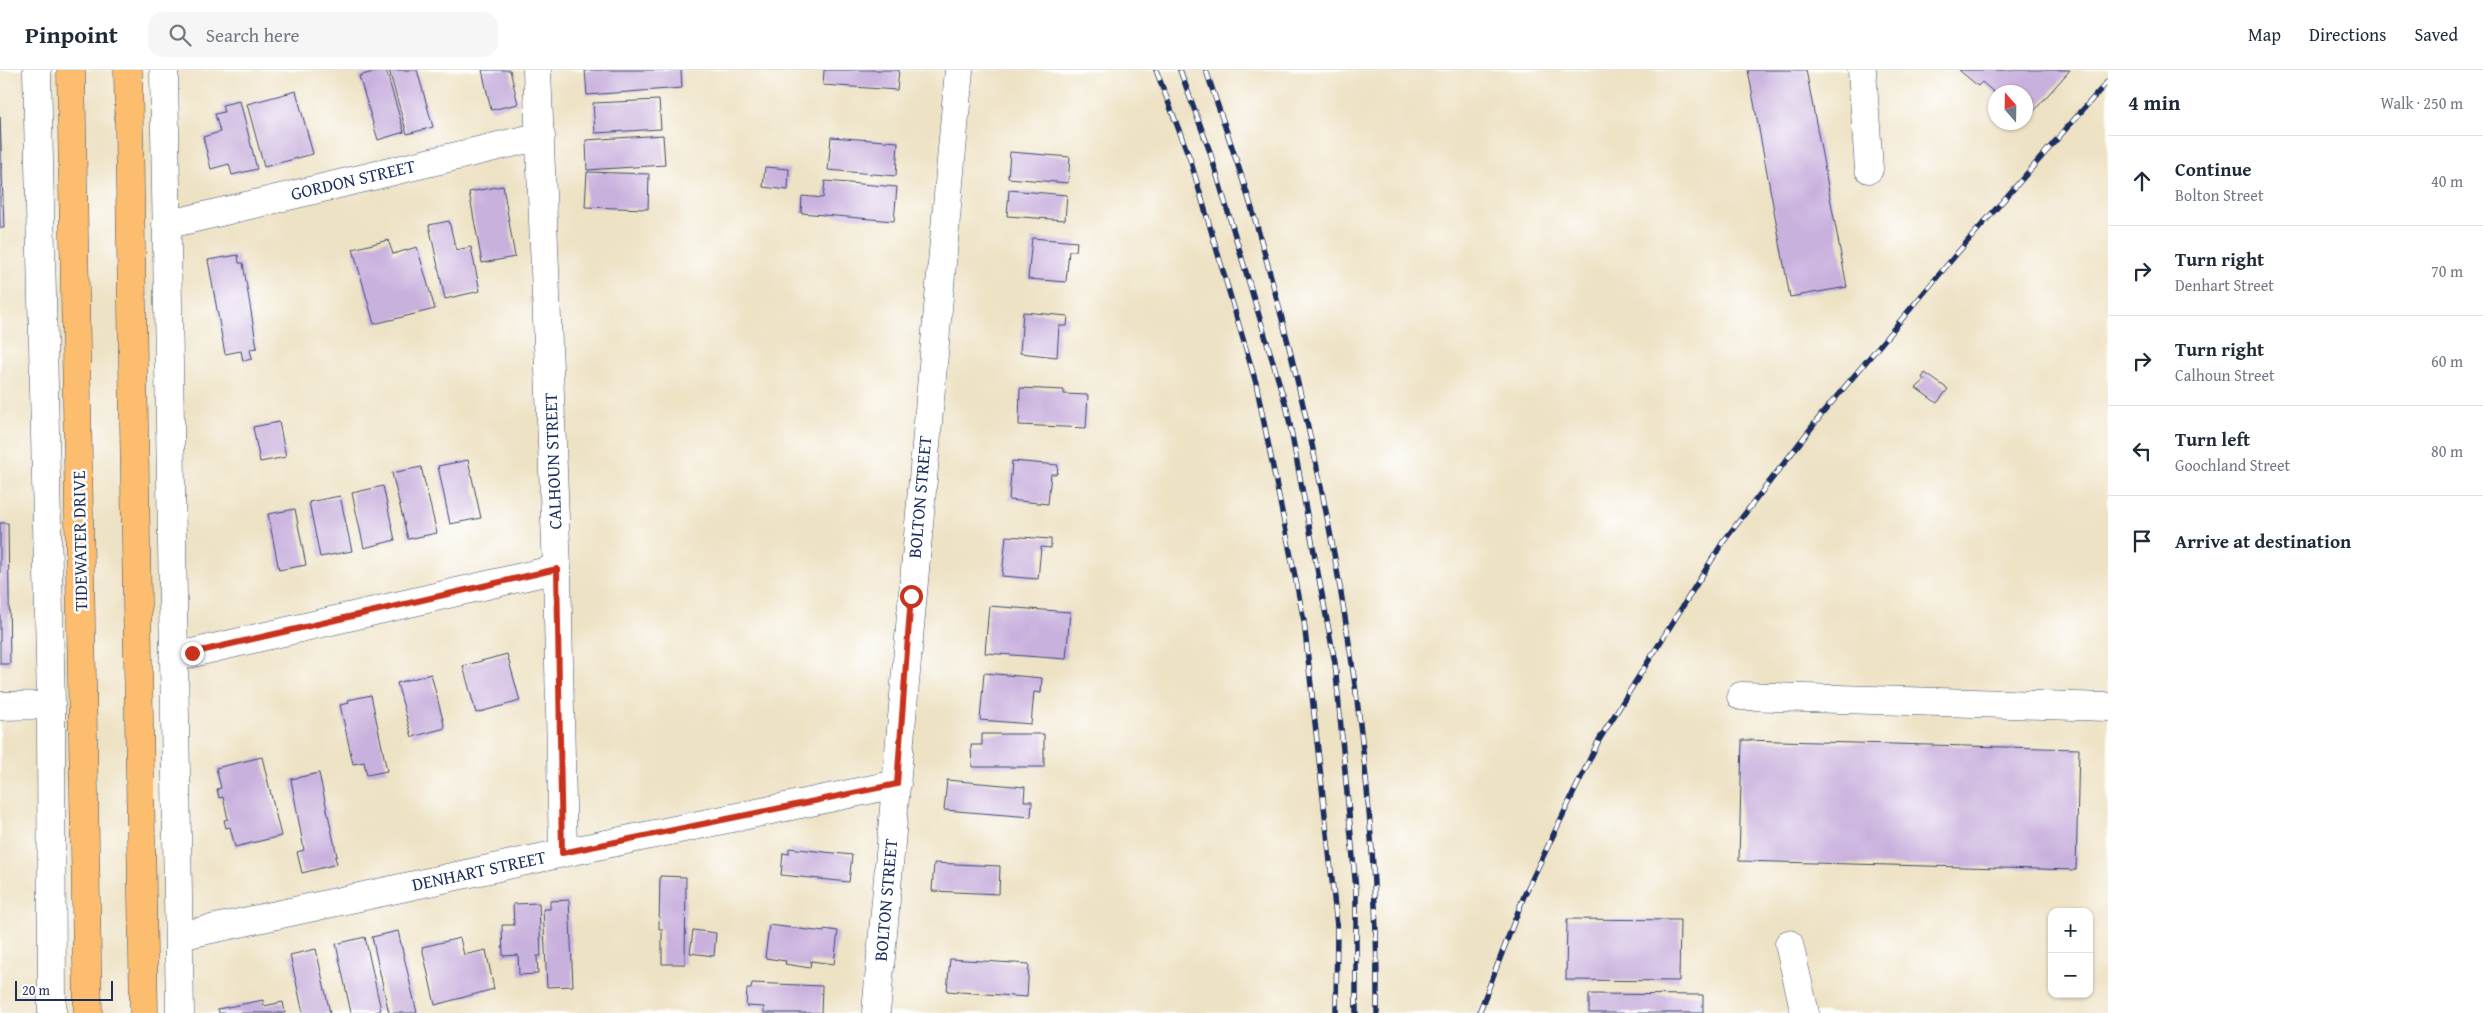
<!DOCTYPE html>
<html lang="en">
<head>
<meta charset="utf-8">
<style>
	:root { --surface:#fff; --page:#f6f6f7; --text:#1f2937; --muted:#747a83; --line:#e0e1e3 }
	body { margin:0; font-family:"Gentium Book Plus",serif; background:var(--page); color:var(--text) }
	.controls { position:absolute; right:15px; bottom:15px; display:grid; overflow:hidden; border-radius:10px; box-shadow:0 1px 4px #0004 }
	.controls button { width:45px; height:45px; display:grid; place-items:center; padding:0; border:0; border-bottom:1px solid var(--line); background:var(--surface); color:var(--text); font:25px sans-serif }
	.compass { position:absolute; left:1988px; top:15px; width:45px; height:45px; border-radius:50%; background:var(--surface); box-shadow:0 1px 4px #0004; rotate:340deg }
	.scale { position:absolute; left:15px; bottom:12px; width:98px; box-sizing:border-box; padding-left:5px; border:2px solid #1b2f5e; border-top:0; font-size:14px; line-height:18px; white-space:nowrap; color:#1b2f5e; -webkit-text-stroke:4px #fff; paint-order:stroke }
	.stop { position:absolute; width:15px; height:15px; margin:-11px; border:4px solid #c8321e; border-radius:50%; background:#fff }
	.stop.end { background:#c8321e; border-color:#fff; box-shadow:0 1px 5px #0008 }
	.list { margin:0; padding:0; list-style:none }
	h2 { display:flex; justify-content:space-between; align-items:center; height:65px; margin:0; padding:0 20px; font-size:21px }
	h2 small { font-size:16px; font-weight:400; color:var(--muted) }
	.list li { display:grid; grid-template-columns:32px 1fr auto; gap:15px; align-items:center; box-sizing:border-box; height:90px; padding:0 20px; border-top:1px solid var(--line) }
	.list b { display:block; font-size:19px; white-space:nowrap }
	.list p { margin:0; font-size:16px; white-space:nowrap; color:var(--muted) }
	.list em { font-size:16px; font-style:normal; color:var(--muted) }
	.icon { flex:none; width:28px; height:28px; fill:none; stroke:currentColor; stroke-width:2; stroke-linecap:round; stroke-linejoin:round }
	.map { position:relative; flex:none; width:2108px; height:943px; overflow:hidden }
	header { display:flex; align-items:center; gap:30px; box-sizing:border-box; height:70px; padding:0 25px; background:var(--surface); border-bottom:1px solid var(--line) }
	header strong { font-size:24px }
	nav { display:flex; gap:28px; margin-inline-start:auto; font-size:18px }
	.search { width:350px; height:45px; background:var(--page); display:flex; align-items:center; gap:12px; box-sizing:border-box; padding:0 18px; border-radius:15px; color:var(--muted); font-size:19px }
	main { display:flex }
	aside { flex:1; background:var(--surface) }
	.map>svg:first-child { display:block }
	.building { fill:#c9b1dd }
	.lines { fill:none; stroke-linecap:round; stroke-linejoin:round }
	.minor-casing { stroke:#3b4a6d; stroke-width:29 }
	.highway-casing { stroke:#3b4a6d; stroke-width:29 }
	.minor { stroke:#fff; stroke-width:28 }
	.highway { stroke:#fcbd6e; stroke-width:28 }
	.rail-casing { stroke:#1b2f5e; stroke-width:5.5 }
	.rail { stroke:#fff; stroke-width:4; stroke-dasharray:11; stroke-linecap:butt }
	.route { stroke:#c8321e; stroke-width:6 }
	.labels { text-anchor:middle; stroke-width:5; stroke-linejoin:round; paint-order:stroke }
	.street-label { font-size:18px; fill:#1b2f5e; stroke:#fff }
</style>
</head>
<body>
<header>
<strong>Pinpoint</strong>
<div class="search"><svg class="icon" aria-label="search" viewBox="0 0 24 24"><circle cx="10" cy="10" r="6"/><path d="M15 15l6 6"/></svg>Search here</div>
<nav><a>Map</a><a>Directions</a><a>Saved</a></nav>
</header>
<main>
<div class="map">
<svg width="2108" height="943" viewBox="0 0 2108 943">
	<rect width="100%" height="100%" fill="#fff"/>
	<filter id="ink" filterUnits="userSpaceOnUse"><feTurbulence type="fractalNoise" baseFrequency=".02" numOctaves="2"/><feDisplacementMap in="SourceGraphic" scale="10" xChannelSelector="R" yChannelSelector="G"/><feConvolveMatrix kernelMatrix="1 2 1 2 8 2 1 2 1" color-interpolation-filters="sRGB"/></filter>
	<filter id="wash" filterUnits="userSpaceOnUse"><feTurbulence type="fractalNoise" baseFrequency=".0096" numOctaves="4" result="noise"/><feDisplacementMap in="SourceGraphic" scale="20" xChannelSelector="R" yChannelSelector="G"/><feGaussianBlur stdDeviation="1.12" result="paint"/><feColorMatrix in="noise" values="0 0 0 0 0 0 0 0 0 0 0 0 0 0 0 0 0 1.4 0 .05"/><feComposite in="paint" operator="in"/></filter>
	<g filter="url(#wash)">
		<rect width="100%" height="100%" fill="#eee2c4"/>
		<g id="blocks">
			<!-- building -->
			<path class="building" d="M380,0h6l18,62 -26,8 -19,-64z
				M389,0h28l16,57 -26,7z
				M482,0h28l8,34 -27,6z
				M585,0h96l1,18 -95,7z
				M824,0h75l-2,20 -74,-5z
				M1748,0h58l41,217 -57,10z
				M1959,0h111l-44,50v-28l-30,2 -14,-12 -4,4z
				M296,21l17,63 -49,13 -17,-63z
				M659,30l2,29 -66,4 -2,-30z
				M240,31l17,68 -25,6 -3,-11 -18,5 -8,-32 17,-5 -5,-18 9,-2 -2,-7z
				M0,47l4,111h-4z
				M663,65l2,30 -78,5 -1,-30z
				M831,67l67,5 -2,34 -68,-6z
				M1010,82l60,5 -2,26 -60,-5z
				M765,97l24,2 -1,21 -25,-3z
				M587,102l62,2 -1,35 -63,-2z
				M825,111l72,6 -3,34 -93,-8 1,-17 21,2z
				M503,116l12,71 -33,6 -13,-71z
				M1009,120l58,5 -2,25 -58,-4z
				M449,151l7,29 15,-3 9,44 -35,8 -16,-74z
				M1032,168l45,4 -1,9h-7l-3,31 -38,-3z
				M388,170l5,14 24,-7 18,62 -61,15 -21,-75z
				M238,185l1,8h4l14,85 -7,1 2,10 -9,2 -2,-10 -16,3 -17,-94z
				M1023,242l45,4 -1,10h-8l-2,31 -37,-4z
				M1925,303l23,16 -11,14 -21,-15 9,-8 -3,-2z
				M1020,318l44,2v4l24,1 -2,33 -67,-3z
				M279,352l7,35 -26,5 -7,-35z
				M468,390l13,58 -31,6 -12,-58z
				M1012,391l46,4 -1,9h-6l-3,30 -39,-4z
				M421,397l16,66 -29,6 -16,-66z
				M383,416l12,54 -31,8 -12,-55z
				M340,426l12,55 -32,6 -11,-55z
				M295,439l11,56 -27,5 -11,-56z
				M0,453h8l2,141h-10z
				M1006,466l45,3v9l-10,-1 -3,32 -36,-3z
				M989,536l81,6 -4,47 -81,-6z
				M507,584l13,47 -44,12 -13,-47z
				M984,603l58,5 -1,15 -7,-1 -3,32 -51,-4z
				M431,604l14,54 -33,9 -15,-54z
				M371,625l16,76 -20,4 -3,-13 -11,2 -13,-59 9,-2 -1,-3z
				M982,664h62v33h-72l-1,-22h11z
				M1742,670l337,9 -3,121 -337,-9z
				M262,687l19,79 -46,11 -5,-20 -4,1 -2,-8 4,-1 -5,-22 -4,1 -2,-9 4,-1 -5,-20z
				M319,703l18,83 -2,1 2,7 -35,9 -5,-21 7,-2 -13,-71z
				M947,710l78,7 -1,14h8l-1,16 -87,-7z
				M789,778l63,7 -3,27 -68,-7 2,-22 6,1z
				M934,793l66,3 -1,28 -67,-3z
				M660,806l26,1 -1,87h-23v-35h-3z
				M569,830l4,86 -26,1 -4,-78h7v-8z
				M539,833l2,53h-4l1,18 -19,1 -1,-20 -15,1 -1,-31h12l-1,-21z
				M1567,849l113,1 -1,61 -113,-1z
				M769,855l55,7v-3l14,2 -4,33 -23,-3 -1,7 -25,-4 1,-3 -21,-3z
				M693,860l23,3 -2,23 -24,-3z
				M398,861l19,82h-28l-17,-76z
				M365,867l16,73 -9,3h-21l-15,-69z
				M460,868l4,17 22,-5 8,39 -59,16 -13,-58z
				M316,879l14,64h-27l-13,-58z
				M950,889l79,5 -2,33 -80,-6z
				M752,913l70,3 -1,27h-57v-6l-18,-1 1,-17h4z
				M1589,924l114,1v18h-114z
				M263,930l1,6 19,-4 2,11h-66l-1,-4z"/>
		</g>
	</g>
	<g filter="url(#ink)">
		<use href="#blocks" fill-opacity="0" stroke="#3b4a6d" stroke-width="1"/>
		<g class="lines">
			<defs>
				<path id="minor" d="M37,0l14,635 1,308
					M164,0l16,943
					M537,0l20,499 6,284
					M1862,0l7,99
					M166,155l375,-89
					M175,587l382,-88
					M1741,626l367,11
					M0,636l51,-1
					M179,866l384,-83 334,-69
					M1789,874l16,69
					M876,943l83,-943"/>
				<path id="highway" d="M71,0l17,943
					M128,0l16,943"/>
			</defs>
			<!-- minor casing -->
			<use href="#minor" class="minor-casing"/>
			<!-- highway casing -->
			<use href="#highway" class="highway-casing"/>
			<!-- minor -->
			<use href="#minor" class="minor"/>
			<!-- highway -->
			<use href="#highway" class="highway"/>
			<defs>
				<path id="rail" d="M1156,0l34,89 66,224 48,238 33,305 -1,87
					M1180,0l30,82 77,257 48,254 21,227v123
					M1206,0c17,52 36,104 51,156 72,256 122,521 120,787
					M1479,943l45,-117 75,-156 124,-198 99,-128 137,-163 149,-170"/>
			</defs>
			<!-- rail casing -->
			<use href="#rail" class="rail-casing"/>
			<!-- rail -->
			<use href="#rail" class="rail"/>
		</g>
	</g>
	<g class="lines" filter="url(#ink)">
		<!-- route -->
		<path class="route" d="M192,583l365,-84 5,284 335,-69 14,-188"/>
	</g>
	<g class="labels">
		<!-- street labels -->
		<g class="street-label">
			<text transform="translate(353 110) rotate(-13)" y="6">GORDON STREET</text>
			<text transform="translate(553 391) rotate(-92)" y="6">CALHOUN STREET</text>
			<text transform="translate(920 427) rotate(-85)" y="6">BOLTON STREET</text>
			<text transform="translate(80 471) rotate(-91)" y="6">TIDEWATER DRIVE</text>
			<text transform="translate(479 801) rotate(-12)" y="6">DENHART STREET</text>
			<text transform="translate(886 830) rotate(-85)" y="6">BOLTON STREET</text>
		</g>
	</g>
</svg>
<div class="controls">
<button>+</button>
<button>−</button>
</div>
<svg class="compass" viewBox="-18 -18 36 36"><path d="M0-13l5 13h-10z" fill="#e53935"/><path d="M0 13l5-13h-10z" fill="#747a83"/></svg>
<div class="scale">20 m</div>
<div class="stop" style="left:911px;top:526px"></div>
<div class="stop end" style="left:192px;top:583px"></div>
</div>
<aside>
<h2>4 min<small>Walk · 250 m</small></h2>
<ul class="list">
<li><svg class="icon" aria-label="ahead" viewBox="0 0 24 24"><path d="M12 20V5M6 11l6-6 6 6"/></svg><div><b>Continue</b><p>Bolton Street</p></div><em>40 m</em></li>
<li><svg class="icon" aria-label="right" viewBox="0 0 24 24"><path d="M7 20v-9h11M14 6l5 5-5 5"/></svg><div><b>Turn right</b><p>Denhart Street</p></div><em>70 m</em></li>
<li><svg class="icon" aria-label="right" viewBox="0 0 24 24"><path d="M7 20v-9h11M14 6l5 5-5 5"/></svg><div><b>Turn right</b><p>Calhoun Street</p></div><em>60 m</em></li>
<li><svg class="icon" aria-label="left" viewBox="0 0 24 24"><path d="M17 20v-9H6M10 6l-5 5 5 5"/></svg><div><b>Turn left</b><p>Goochland Street</p></div><em>80 m</em></li>
<li><svg class="icon" aria-label="arrive" viewBox="0 0 24 24"><path d="M6 21V4h12l-3 4 3 4H6"/></svg><div><b>Arrive at destination</b></div></li>
</ul>
</aside>
</main>
</body>
</html>
